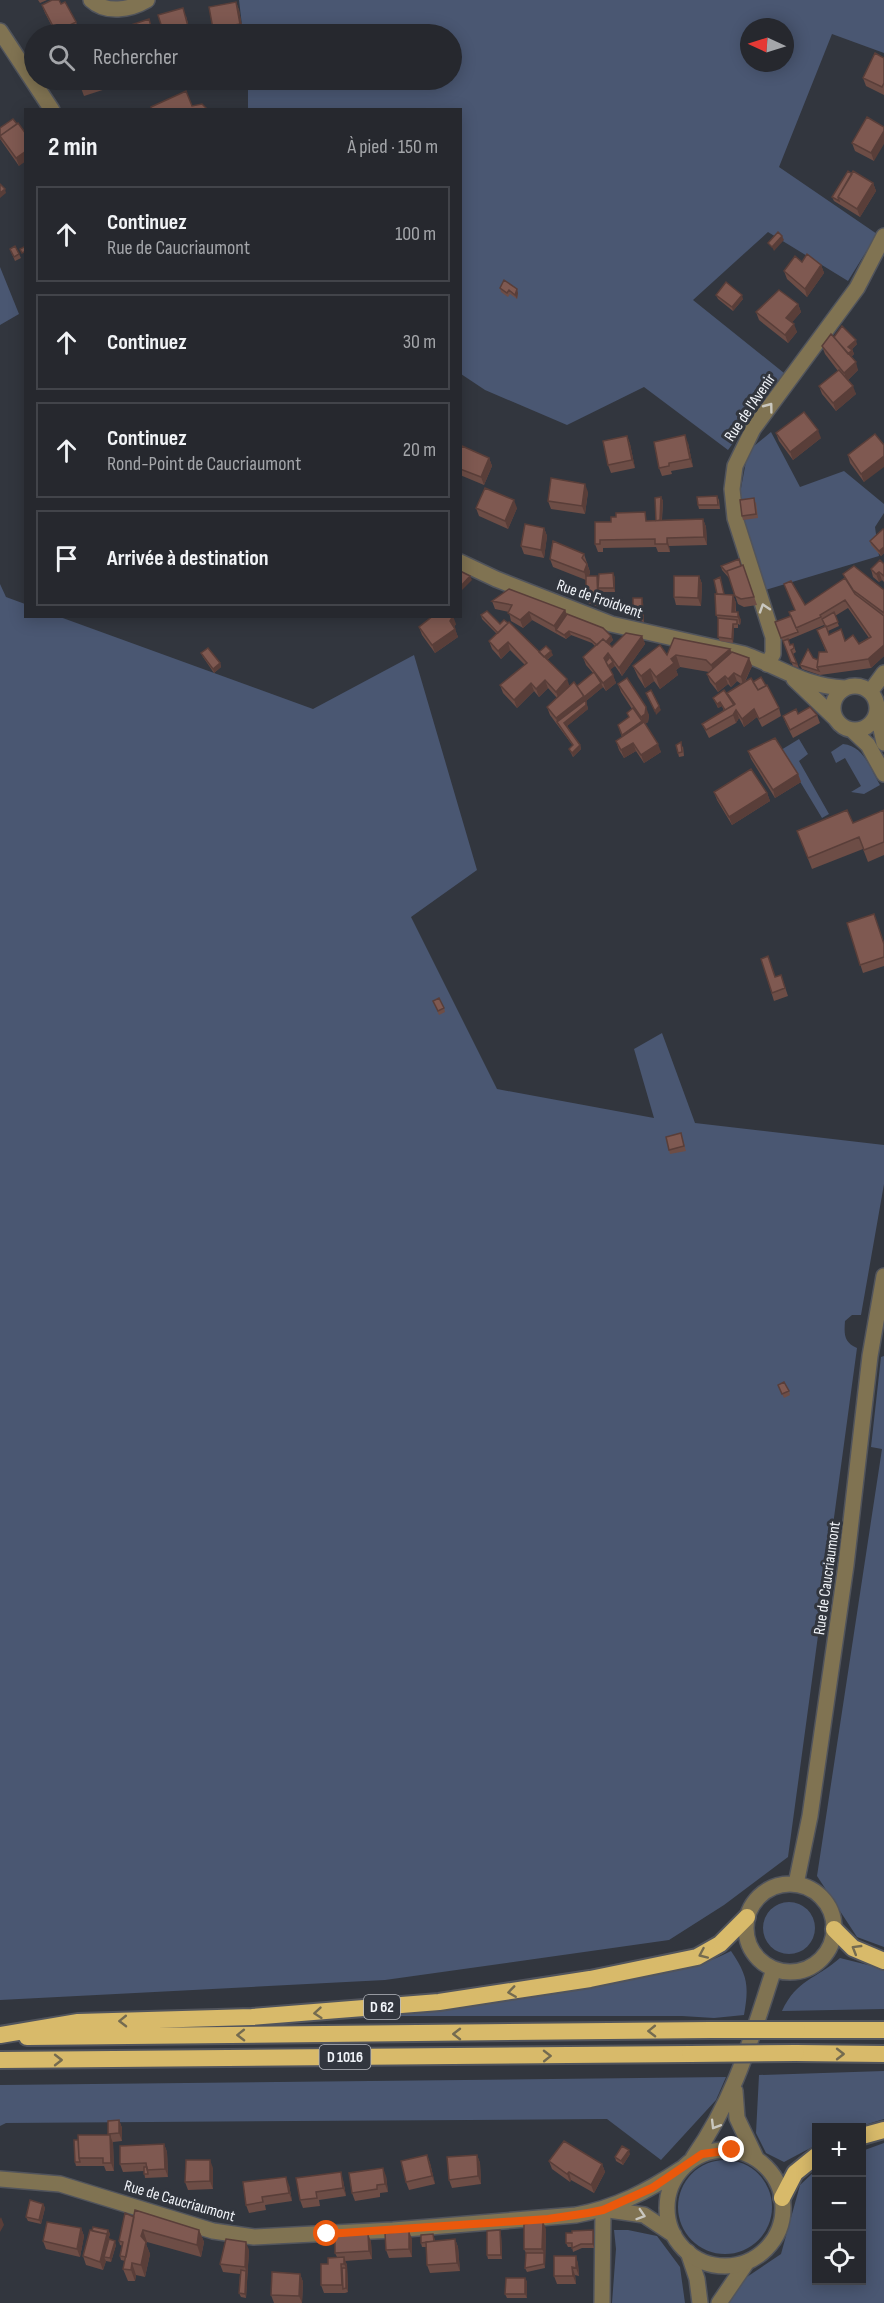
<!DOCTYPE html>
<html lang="fr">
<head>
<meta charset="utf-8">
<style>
	:root { --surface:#26282e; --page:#32343a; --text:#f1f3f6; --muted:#a4a6aa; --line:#42444a }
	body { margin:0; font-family:"Sofia Sans Condensed",sans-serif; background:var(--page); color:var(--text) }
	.controls { position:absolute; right:18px; bottom:18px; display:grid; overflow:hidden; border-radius:0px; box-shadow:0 3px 15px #0003 }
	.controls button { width:54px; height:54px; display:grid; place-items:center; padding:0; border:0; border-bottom:2px solid var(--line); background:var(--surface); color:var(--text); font:30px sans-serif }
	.compass { position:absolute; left:740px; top:18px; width:54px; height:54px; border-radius:50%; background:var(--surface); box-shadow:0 3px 15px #0003; rotate:274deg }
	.stop { position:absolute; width:18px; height:18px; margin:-14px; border:4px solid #ea580c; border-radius:50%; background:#fff }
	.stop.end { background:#ea580c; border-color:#fff; box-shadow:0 2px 6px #0008 }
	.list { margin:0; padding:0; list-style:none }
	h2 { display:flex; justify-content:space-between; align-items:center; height:78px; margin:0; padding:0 24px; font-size:26px }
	h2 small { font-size:20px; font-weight:400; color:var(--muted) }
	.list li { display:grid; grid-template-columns:39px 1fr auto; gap:18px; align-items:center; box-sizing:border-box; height:96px; margin:0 12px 12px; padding:0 12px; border:2px solid var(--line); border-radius:0px }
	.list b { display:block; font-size:22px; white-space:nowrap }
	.list p { margin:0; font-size:20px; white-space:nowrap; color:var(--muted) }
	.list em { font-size:20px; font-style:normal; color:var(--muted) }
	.icon { flex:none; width:33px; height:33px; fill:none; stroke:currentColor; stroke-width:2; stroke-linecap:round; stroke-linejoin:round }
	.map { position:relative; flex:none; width:884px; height:2303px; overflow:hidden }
	.search { position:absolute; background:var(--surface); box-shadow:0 3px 15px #0003; left:24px; top:24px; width:438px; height:66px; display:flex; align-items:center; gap:15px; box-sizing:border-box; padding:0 21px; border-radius:33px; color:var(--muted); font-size:22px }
	.panel { position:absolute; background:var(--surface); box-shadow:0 3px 15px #0003; left:24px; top:108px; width:438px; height:510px; border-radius:0px }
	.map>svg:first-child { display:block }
	.green { fill:#4a5772; fill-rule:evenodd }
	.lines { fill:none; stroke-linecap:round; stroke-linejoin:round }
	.minor-casing { stroke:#51545c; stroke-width:18 }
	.tertiary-casing { stroke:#51545c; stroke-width:18 }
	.trunk-casing { stroke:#51545c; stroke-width:20 }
	.minor { stroke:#807352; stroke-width:15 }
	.tertiary { stroke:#807352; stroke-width:15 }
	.trunk { stroke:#d8ba6a; stroke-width:16 }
	.trunk-bridge-casing { stroke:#51545c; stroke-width:20; stroke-linecap:butt }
	.trunk-bridge { stroke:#d8ba6a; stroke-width:16 }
	.wall { fill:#6d4d46; fill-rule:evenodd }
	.shaded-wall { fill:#593e39 }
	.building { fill:#7f5951; stroke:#593e39; stroke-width:1.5 }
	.oneway { stroke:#c9c7bf }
	.oneway2 { stroke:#746b50 }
	.route { stroke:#ea580c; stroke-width:8 }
	.labels { text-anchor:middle; stroke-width:6; stroke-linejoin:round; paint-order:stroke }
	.shield { fill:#32363e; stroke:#b8bbc1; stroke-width:1.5 }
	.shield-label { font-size:15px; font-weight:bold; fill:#f1f4f9 }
	.street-label { font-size:16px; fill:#f1f4f9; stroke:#32363e }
</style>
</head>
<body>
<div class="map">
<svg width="884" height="2303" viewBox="0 0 884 2303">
	<rect width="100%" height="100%" fill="#32363e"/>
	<!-- green -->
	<path class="green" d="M239,0h645v53l-52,-19 -53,133 98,67 -29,47 -80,-49 -75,68 91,73 -56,77 -84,-63 -77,38 -82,-35 -24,-16 -1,-264 -212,-1v-29h204v-46h-209zM749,27h36v36h-36z
		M0,267l19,47 -19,11z
		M771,432l29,55 44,-16 40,33v9l-9,14 4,29 -117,35 -24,-87 10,-53z
		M0,584l6,13 19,7 1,12 34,1 253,92 101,-54 63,215 -66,47 86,172 157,29 -20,-69 28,-16 33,90 189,22v39l-23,131h-9l-7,6c-1,14 -1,21 12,27l-69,509 -64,48 -55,35 -284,40 -385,20z
		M799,739l9,15 -9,7 30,53 -7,4 -41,-68z
		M843,744c21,2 27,24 37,41l-16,9 -13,-2 10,-6 -16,-28 -9,5 -5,-11z
		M884,1356v591l-27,-10 -40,-61 65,-427 -11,-2 10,-90z
		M763 1928a26 26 0 1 1 52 0a26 26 0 1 1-52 0Z
		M731,1951c17,25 18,35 13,64l-30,3 -32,-2h-311c75,-9 149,-20 223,-32 45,-7 97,-12 137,-33z
		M840,1958l44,11v40l-102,2c15,-32 33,-31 58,-53z
		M884,2071v48l-26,8 -42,1v17l-32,17 -18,-9 -10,-20 3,-58z
		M726,2077l-10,23 -55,60 -54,-41 -601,4 -6,3v-41z
		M884,2143v160h-156l7,-18 46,-31 19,-69 16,-15v110h46v-129z
		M678 2207a47 47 0 1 1 94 0a47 47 0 1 1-94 0Z
		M614,2230h14l29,6 23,31 5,36h-73l4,-54z"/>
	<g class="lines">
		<defs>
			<path id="minor" d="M91,0c15,14 39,10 56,0
				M767,664l6,-10v-17l-38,-119 -3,-29 3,-23 18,-37 104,-141 27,-52
				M688,2252l9,27 3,24
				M602,2303l1,-93
				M719,2303l28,-41"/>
			<path id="tertiary" d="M0,31l52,79
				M460,562l36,17 115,45 133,30c37,13 59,32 101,34
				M794,679l41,39
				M833 708a22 22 0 1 1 44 0a22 22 0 1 1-44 0Z
				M870,692l14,-19
				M877,710l7,33
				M852,730l16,15 16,29
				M746 1928a44 44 0 1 1 88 0a44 44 0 1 1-88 0Z
				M796,1884l14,-68 36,-251 24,-209 14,-80
				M735,2091l2,27 19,40
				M667 2208a58 58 0 1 1 116 0a58 58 0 1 1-116 0Z
				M693,2158c43,-62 58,-119 81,-189
				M0,2179l60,5 153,47 41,6 139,-7 183,-15c39,-7 72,-24 105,-46
				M609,2210l35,5 30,20"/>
			<path id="trunk" d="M834,1929l19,19 31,13
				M797,2030h87
				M0,2035l78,-13 174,-5 187,-15 151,-23 107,-22 23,-13 27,-27
				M27,2037l683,-7
				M796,2053l88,1
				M0,2060l690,-6
				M862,2136l22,-6
				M782,2198l13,-25 21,-17"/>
		</defs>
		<!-- minor casing -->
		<use href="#minor" class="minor-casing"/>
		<!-- tertiary casing -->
		<use href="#tertiary" class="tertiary-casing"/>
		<!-- trunk casing -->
		<use href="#trunk" class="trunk-casing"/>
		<!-- minor -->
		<use href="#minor" class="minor"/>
		<!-- tertiary -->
		<use href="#tertiary" class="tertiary"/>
		<!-- trunk -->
		<use href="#trunk" class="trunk"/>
		<defs>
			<path id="trunk-bridge" d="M710,2030h87
				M690,2054l106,-1"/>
		</defs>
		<!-- trunk-bridge casing -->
		<use href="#trunk-bridge" class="trunk-bridge-casing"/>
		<!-- trunk-bridge -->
		<use href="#trunk-bridge" class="trunk-bridge"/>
	</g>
	<!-- wall -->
	<path class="wall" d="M38,0h9l-7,3z
		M236,2l3,8 4,22 -15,2h-13l-2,-5z
		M61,4l15,18 3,8 -8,4h-15l-11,-21 -3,-8z
		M186,16l5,18h-27z
		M884,58v37l-18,-9 -3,-8z
		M78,80h35l2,6 -31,10z
		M867,117l7,44 -19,-10 -3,-8z
		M0,128l26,6 -7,32 -19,-27z
		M873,183l3,8 -16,26 -26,-16 -2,-4z
		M10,249l9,5 2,4 -6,3z
		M821,265l3,8 -17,24 -20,-18 -3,-8z
		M500,288l18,5 -1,6 -7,-5 -2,3 -7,-5z
		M716,295l27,4 -10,12 -15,-12z
		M798,304l3,8 -9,10 5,10 -9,11 -29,-23 -3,-8z
		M834,337l23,7 -5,5 2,5 -3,3 7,13 -10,10 8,14 -20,17 -14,-17 -3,-8 19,-15 -13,-17 -3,-8z
		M776,433l45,5 -28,22 -14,-19z
		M627,436l3,8 5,24 -24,5 -3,-8z
		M688,443l5,24 -22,4 1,3 -10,2 -3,-8z
		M884,445l-20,37 -14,-19 -2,-8z
		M460,450l29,8 3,8 -8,19 -24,-10z
		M588,492l-3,22 -34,-5 -3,-8z
		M717,496l2,4 1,9h-21l-1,-4z
		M661,497l2,4 -1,19 41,-1 3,8 1,18 -38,1 1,6h-12l-2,-5 -53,1v4h-5l-3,-8v-22l61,-1z
		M756,502l2,16 -15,2 -1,-4z
		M476,508h41l-9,21 -29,-13z
		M544,528l3,8 -3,22 -20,-4 -3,-8z
		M884,530v23l-3,3 -10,-11 -1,-4z
		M584,554l6,18 -1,4 10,4 16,-3v15h-15l-1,-3v18l-11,-4 -2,-4v-19l-33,-13 -3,-8z
		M884,564v18l-2,-2 -3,2 -6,-5 -2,-8z
		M743,565l14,40 -13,2 -6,-3 -9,-26 -7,-8 -1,-4z
		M843,574l41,16v66l-13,12 -51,7 -18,-6 -2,-4 13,-7 5,2 8,-8 -9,-22 8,-4 -1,-1 -36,15 2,5 3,-1 3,8 -3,2 6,14 -6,-2 -18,-44 16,-6 14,-11 40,-27zM848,608l21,30 -10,5 -14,-2 -16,-6 -1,-4 11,-5 -4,-10z
		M699,576l3,8 -1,22 -25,-1 -2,-8z
		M725,594l8,1 3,8v9l5,8 -1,5 -2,-1v4h-4l-1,15 -13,-2 -2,-4v-19l-2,-3z
		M492,601l73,9 2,4 44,22 2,4 -4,4 3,3 30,-11 3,8 -23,32 -7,-10 -5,3 6,14 -10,8 -3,-4 -17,14 2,8 -21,17 13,19 1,4 -8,8 -4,-8 4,-3 -23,-31 -3,-8 10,-9 -9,-10 -9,9 -5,-6 -17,17 -14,-15 -3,-8 25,-20 -15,-15 -9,9 -9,-10 -3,-8 8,-7 -15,-15 -1,-4 19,9 39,28 14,3 -6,5 23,26h7l16,-13 -7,-8 -3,-8 12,-11 -3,-3 -21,-8 -5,4 -34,-19 -9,8 -12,-7 -2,-9 -14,-3z
		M643,602l1,20 -10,-3 -1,-4z
		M456,624l-2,3 4,10 -23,16 -13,-18 -3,-8z
		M730,649l2,3 17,6 3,8 -7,16h8l26,26 2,8 -19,11 -5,-10 -13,10 -5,-9 -3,5 -27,15 -7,-14 22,-13 -2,-5 -4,2 -5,-10 15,-2 -1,-3 14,-9 -4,-3 -6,6 -3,-3 -10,8 -8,-10 -3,-8 2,-2 -29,-5 -4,3 2,5 -18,14 -6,-8 -9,7 -7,-11 -5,-11 34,-11z
		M201,653l19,10 1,4 -7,6 -11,-16z
		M618,684l31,31 -1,7 -3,2 16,28 -17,11 -8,-12 -12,7 -5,-8 -3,-9 6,-4 -4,-12 11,-8 -2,-4 5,-4 -11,-17z
		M798,714l19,1 3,8 -27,15 -7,-14 -3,-8z
		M683,746l1,10 -5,1 -1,-4z
		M748,751l50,23 3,8 -26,16 -24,-39z
		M714,792l53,1 3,8 -38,24 -15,-25z
		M884,810v45l-16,7 -5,-13 -51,20 -15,-38 56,-8z
		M847,923l37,20v23l-21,7z
		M761,959l14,18 6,-2 7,21 -14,5z
		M433,1001l11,7 1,4 -6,3z
		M682,1137l4,14 -16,3 -1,-4z
		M778,1385l11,6 1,4 -6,3z
		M119,2120l3,8v13l-9,1 1,29h-8l-2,-5h-28l-1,-4 3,-22 31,-5 -1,-1z
		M164,2144l3,8 1,25 -23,1 -1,-7 -21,1 -3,-8z
		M630,2154l-7,11 -7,-4 -1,-4z
		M427,2155l3,8 5,21 -26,6 -3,-8z
		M477,2155l3,8 1,21 -29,4 -3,-8z
		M549,2161l53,3 3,8 -11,21 -23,-13 -1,2 -18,-13z
		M213,2168v21l-25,1 -3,-8z
		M386,2176l2,16 -8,1v4l-25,4 -3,-8z
		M343,2180l3,16 -27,4 1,6 -17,2 -3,-8z
		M289,2185l3,16 -27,4 1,5 -17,3 -3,-8z
		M43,2204l2,4 -4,16 -13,-3 -2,-4z
		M134,2217l65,13 5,12 -3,15 -54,-15 -1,2 4,10 -5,23 -9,-2 -1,6h-7l-5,-12 2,-8 -4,-1 -1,-4 3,-10 -3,-1 -1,-4z
		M81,2228l3,8 -4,21 -34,-8 -3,-8z
		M546,2229l-1,39 -18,4 -2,-4 1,-15 -2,-4z
		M108,2230l2,4 -1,3v3l7,5 -5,17 -5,-1 -3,9 -17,-5 -3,-9 9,-25z
		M500,2230l1,4 1,25h-14l-1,-4z
		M368,2234l3,8 1,17 -27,2 2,4 1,27 -3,1h-21l-3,-8 7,-21 9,-7 -2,-4z
		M433,2234l2,7 20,-2 3,8 2,24 -30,2 -3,-8 -1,-18h-4l-1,-4z
		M594,2234v14h-12l-9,4 -1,-5h-4l-2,-4z
		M412,2239v18l-23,1 -3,-8z
		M249,2250l-3,48 -5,-1 -2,-4 1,-19 -17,-2 -3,-8z
		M576,2256l2,8 1,12 -4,-1 1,9h-19l-3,-8z
		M300,2274l3,8 -1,21h-28l-3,-8z
		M525,2278l2,4v16h-20l-2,-4z"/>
	<!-- shaded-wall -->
	<path class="shaded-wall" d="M236,2l3,8 4,22 -3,-8z
		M884,131v13l-10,17 -3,-8z
		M26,151v10l-7,5 -3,-8z
		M873,183l3,8 -16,26 -3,-8z
		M5,189l1,4 -6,5v-5z
		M782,236l2,4 -10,11 -2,-4z
		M821,265l3,8 -17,24 -2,-8z
		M517,289l1,4 -1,6 -2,-4z
		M742,295l1,4 -10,12 -1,-4z
		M798,304l3,8 -12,14 -3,-8z
		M794,324l3,8 -9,11 -3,-8z
		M856,340l1,4 -7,7 -2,-4z
		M852,350l2,4 -6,5 -1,-4z
		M856,362l2,8 -11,11 -3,-8z
		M853,386l3,8 -20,17 -3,-8z
		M818,430l3,8 -28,22 -3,-8z
		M685,435l3,8 5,24 -3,-8z
		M627,436l3,8 5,24 -3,-8z
		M884,456v11l-20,15 -3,-8z
		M489,458l3,8 -8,19 -3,-8z
		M585,484l3,8 -3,22 -3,-8z
		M661,497l2,4 -2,28 -1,-4z
		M514,500l3,8 -9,21 -3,-8z
		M703,519l3,8 1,18 -3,-8z
		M544,528l3,8 -3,22 -3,-8z
		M667,538l2,8 1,6 -3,-8z
		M884,547v6l-3,3 -2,-5z
		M587,564l3,8 -3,8 -3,-8z
		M879,572l3,8 -3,2 -3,-8z
		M613,573l2,4v15l-1,-4z
		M470,576l2,4 -12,12v-5z
		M597,576l2,4v27l-1,-4z
		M699,576l3,8 -1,22 -3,-8z
		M733,595l3,8 -1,13 -3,-4z
		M642,598l1,4 1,20 -2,-4z
		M565,610l3,8 -12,12 1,4 -3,-8z
		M529,612l3,8 -9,8 -3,-8z
		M738,612l3,8 -1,5 -2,-8z
		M453,616l3,8 -3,5 -3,-8z
		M733,624l1,4 -1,15 -1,-4z
		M455,629l3,8 -23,16 -3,-8z
		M569,631l2,4 -5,4 -2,-4z
		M611,636l2,4 -11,12 -2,-4z
		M642,636l3,8 -23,32 -3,-8z
		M508,642l2,8 -9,9 -3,-8z
		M884,645v11l-13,12 -3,-9z
		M730,649l5,12 -20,16 -4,-12z
		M551,651l2,4 -9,7 -1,-4z
		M608,653l3,8 -3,4 -4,-7z
		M676,655l4,12 -4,3 2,5 -18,14 -4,-12 15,-18z
		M749,658l3,8 -9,19 -2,-8z
		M613,662l2,4 -5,4 -2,-4z
		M220,663l1,4 -7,6 -1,-4z
		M650,669l4,12 -9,7 -4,-12z
		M734,673l3,8 -6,6 -3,-8z
		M613,675l3,8 -10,8 -3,-8z
		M725,676l3,8 -10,8 -3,-8z
		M567,679l3,8 -11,13 -3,-8z
		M545,680l3,8 -9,9 -3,-8z
		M531,683l3,8 -17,17 -3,-8z
		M601,683l2,4 -17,14 2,8 -22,18 -9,-5 -1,-4z
		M720,702l2,4 -4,2 -1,-4z
		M659,706l2,4 -5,5 -1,-4z
		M646,707l3,8 -1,7 -25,17 -1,-4 20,-14 -1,-4z
		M754,709l3,8 -13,10 -2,-8z
		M736,710l3,8 -3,5 -3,-8z
		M633,743l3,8 -12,7 -3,-8z
		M658,744l3,8 -17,11 -3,-8z
		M580,745l1,4 -8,8 -1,-4z
		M798,774l3,8 -26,16 -2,-8z
		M767,793l3,8 -38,24 -3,-8z
		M119,2120l3,8v13l-3,-8z
		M110,2135l3,8 1,28 -3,-8z
		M164,2144l3,8 1,25 -3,-8z
		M629,2150l1,4 -7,11 -2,-4z
		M427,2155l3,8 5,21 -3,-8z
		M477,2155l3,8 1,21 -3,-8z
		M210,2160l3,8v21l-3,-8z
		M602,2164l3,8 -11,21 -3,-8z
		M383,2168l3,8 2,16 -3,-8z
		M341,2172l2,8 3,16 -3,-8z
		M569,2172l2,8 -1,2 -3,-8z
		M286,2177l3,8 3,16 -3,-8z
		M43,2204l2,4 -4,16 -2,-4z
		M1,2217l3,8 -4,7v-13z
		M543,2221l3,8 -1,39 -1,-4v-11l-2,-4z
		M81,2228l3,8 -4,21 -3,-8z
		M108,2230l2,4 -1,3 1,5 -6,15 2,4 -3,9 -3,-8z
		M143,2230l4,12 -1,2 4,10 -5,23 -4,-12v-29z
		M199,2230l5,12 -3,15 -4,-12z
		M500,2230l1,4 1,25 -1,-4z
		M593,2230l1,4v14l-1,-4z
		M409,2231l3,8v18l-3,-8z
		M368,2234l3,8 1,17 -3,-8z
		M455,2239l3,8 2,24 -3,-8z
		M115,2241l1,4 -5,17 -1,-4z
		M246,2242l3,8 -3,48 -1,-4 1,-23 -1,-4z
		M576,2256l2,8 1,12 -3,-8z
		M344,2257l3,8 1,27 -2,-4v-20l-2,-4z
		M132,2263l4,12 -1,6 -4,-11z
		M572,2267l3,8 1,9 -3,-8z
		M300,2274l3,8 -1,21 -3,-7z
		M525,2278l2,4v16l-2,-4z"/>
	<!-- building -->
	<path class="building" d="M52,0h7l2,4 4,-2 11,20 -20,10 -14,-27z
		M236,2l4,22 -27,5 -4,-22z
		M183,8l6,22 -16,4h-9l-6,-19z
		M149,19l4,15h-39l-1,-3z
		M875,53l9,5v25l-2,4 -19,-9z
		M78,80h28l-25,8z
		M186,91l6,15 10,-2 6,6h-56l-1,-3z
		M867,117l17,10v4l-13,22 -19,-10z
		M13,119l4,5 -17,12 2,4 -2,-3v-9z
		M18,123l8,11v17l-10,7 -16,-22z
		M848,171l4,3 -14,23 1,4 -7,-4z
		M853,171l20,12 -16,26 -19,-12z
		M0,184l5,5 -5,4z
		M778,232l4,4 -10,11 -4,-4z
		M15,246l4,8 -5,3 -4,-8z
		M26,246v5l-4,2 -2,-4z
		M807,254l14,11 -16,24 -21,-18 11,-15 7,6z
		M504,280l13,9 -2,6 -6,-5 -2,3 -7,-5z
		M726,282l16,13 -10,12 -16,-12z
		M779,290l19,14 -12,14 8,6 -9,11 -29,-23z
		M842,326l14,14 -8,7 4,3 -4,4 -14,-17z
		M831,334l25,28 -12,11 -22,-27z
		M839,370l14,16 -20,17 -14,-17z
		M804,412l14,18 -28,22 -14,-19z
		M875,434l9,11v11l-23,18 -13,-19z
		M685,435l5,24 -21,4v3l-10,2 -5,-26z
		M627,436l5,24 -24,5 -5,-24z
		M462,446l27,12 -8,19 -21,-8v-19z
		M551,478l34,6 -3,22 -34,-5z
		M485,488l29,12 -9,21 -29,-13z
		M717,496l1,9h-20l-1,-8z
		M661,497l-1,23 -4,1 -1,-23z
		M754,498l2,16 -14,2 -2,-16z
		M645,512l1,9 57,-2 1,18 -37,1v6h-12v-5l-55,1v4h-5v-22h16v-5h5v-4z
		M525,524l19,4 -3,22 -20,-4z
		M883,529l1,1v17l-5,4 -9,-10z
		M553,541l31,13 -2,4 5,6 -3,8 -34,-13z
		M739,559l2,7 -14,5 1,3 -7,-8z
		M880,560l4,4v12l-5,-4 -3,2 -5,-5z
		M743,565l11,32 -13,2 -6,-3 -8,-25z
		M854,566l30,24v23l-31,-23 -10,-16z
		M460,571l10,5 -10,11z
		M613,573l1,15h-16l1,-14z
		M586,576h11l1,27 -12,-4z
		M674,576h25l-1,22 -24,-1z
		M720,577l4,17h-7l-3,-14z
		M845,578l10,16 29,22v29l-16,14 -51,8 2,-15h8l-10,-22 9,-4 3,9 12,-6 4,12 8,-6 6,9 12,-7 -26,-37 -25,15 1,2 -25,11 -7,-16 6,-2 -11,-26 7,-3 14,24z
		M509,589l56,21 -11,16 -25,-14 -9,8 -12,-7 4,-8 -20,-4z
		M715,594l18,1 -1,17h6v5l-22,-2z
		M633,598h9v20l-9,-3z
		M487,611l13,13 4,-4 4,3 -10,10 -17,-18z
		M834,612l4,10 -12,5 -4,-8z
		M567,614l36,14 8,8 -5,6 -3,-3 -6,6 -7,-6 -21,-8 -5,4 -8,-5z
		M433,616h20l-3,5 5,8 -23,16 -13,-18z
		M791,616l7,16 -17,6 -6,-16z
		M718,618l19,2v4h-4l-1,15 -14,-2z
		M509,622l58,57 -11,13 -11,-12 -9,9 -5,-6 -17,17 -14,-15 27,-22 -19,-21 -10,9 -9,-10z
		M626,633l16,3 -23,32 -11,-15 -4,5 9,17 -10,8 -20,-26 20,-18 9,8z
		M674,638l56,11 -19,16 -5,-5 -30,-5 -5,4 3,4 -18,14 -6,-8 -9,7 -8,-10 27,-21 7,10z
		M788,639l2,6 3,-1 1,4 -3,2 6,14 -6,-2 -8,-21z
		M546,646l5,5 -7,6 -5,-5z
		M208,648l12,15 -7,6 -12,-16z
		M808,649l5,9 5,2 -1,7 2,4 -19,-6z
		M732,652l17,6 -8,19 -7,-4 -6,6 -3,-3 -10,8 -8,-10z
		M610,657l3,5 -5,4 -2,-4z
		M594,672l7,11 -17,14 -7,-11z
		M761,677l5,9 -8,4 -5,-8z
		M627,678l19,29 -1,7 -4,3 -23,-33z
		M751,678l7,12 9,-5 12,23 -20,11 -5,-10 -12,10 -6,-9 -3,5 -27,15 -4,-6 33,-20 -8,-11z
		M574,682l10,14 -28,22 -9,-11z
		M651,690l8,16 -4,5 -9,-18z
		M724,690l10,15 -9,5 -5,-8 -3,2 -4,-6z
		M586,700v5l-22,18 16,22 -8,8 -3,-4 4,-4 -16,-23z
		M810,707l7,8 -27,15 -7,-14 13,-7 2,5z
		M633,708l9,13 -20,14 -4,-10 11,-8 -2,-4z
		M644,722l14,22 -17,11 -8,-12 -12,7 -5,-9z
		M775,738l23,36 -25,16 -25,-39z
		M681,742l1,10 -4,1 -2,-8z
		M751,769l16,24 -38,24 -15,-25z
		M847,810l6,13 31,-13v32l-20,8 -5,-13 -51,21 -11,-27z
		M874,914l10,30v13l-24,8 -13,-42z
		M768,956l7,21 6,-2 4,13 -13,5 -11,-34z
		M439,998l5,10 -6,3 -5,-10z
		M681,1133l3,13 -15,4 -3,-13z
		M784,1382l5,9 -7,3 -4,-9z
		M119,2120v13l-11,1v-13z
		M78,2135h32l1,28h-8v-5h-24z
		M74,2140h4l1,18 1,4h-5z
		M564,2141l38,23 -11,21 -22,-13 -2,2 -18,-13z
		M164,2144l1,25 -18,1 -1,-7 -26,1v-18z
		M622,2146l7,4 -8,11 -6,-4z
		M427,2155l5,21 -26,6 -5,-21z
		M477,2155l1,21 -29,4 -2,-23z
		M186,2160h24v21l-25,1z
		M144,2167h3l1,7h-4z
		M383,2168l2,16 -8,1v4l-25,4 -3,-20z
		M341,2172l2,16 -27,4 1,6 -17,2 -4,-22z
		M286,2177l3,16 -27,4 1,5 -17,3 -3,-23z
		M30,2200l13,4 -4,16 -13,-3z
		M135,2210l64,20 -2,15 -54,-15 -2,6 5,6 -5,23 -9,-2 -1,7 -8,-1z
		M125,2213l9,4 -8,40 -6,-1 3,-14 -4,-1z
		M543,2221l-1,28h-18v-25z
		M47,2222l34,6 -4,21 -34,-8z
		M93,2227l15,3 -1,4 -15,-3z
		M90,2230l17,4 -7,28 -17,-6z
		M500,2230l1,25h-14v-24z
		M593,2230v14h-12l-9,4v-5h-6v-10h6v-2z
		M409,2231v18l-23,1 -1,-17z
		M368,2234l1,17 -34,2v-18z
		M433,2234l1,7 -13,2v-8z
		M109,2239l6,2 -5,17 -6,-1z
		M226,2239l20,3 -1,25 -25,-3z
		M455,2239l2,24 -30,2 -1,-23z
		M526,2253h18v11l-19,4z
		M554,2256h22v12l-4,-1 1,9h-19z
		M344,2257v7h-3l1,21h-21v-21h7v-6z
		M342,2268h4v20l-3,1z
		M241,2270l5,1 -1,23 -6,-1z
		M272,2272l28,2 -1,22 -28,-1z
		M506,2278h19v16h-20z"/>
	<!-- one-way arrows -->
	<defs><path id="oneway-chevron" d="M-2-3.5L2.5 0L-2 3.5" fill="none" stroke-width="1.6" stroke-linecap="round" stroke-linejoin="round" transform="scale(1.5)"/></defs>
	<g class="oneway">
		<use href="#oneway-chevron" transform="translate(769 407) rotate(-53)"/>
		<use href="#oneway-chevron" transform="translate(764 608) rotate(-108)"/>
		<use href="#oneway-chevron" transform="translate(715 2125) rotate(121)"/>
		<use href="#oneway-chevron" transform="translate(641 2215) rotate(18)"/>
	</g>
	<g class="oneway2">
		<use href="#oneway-chevron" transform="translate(856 1949) rotate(-149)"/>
		<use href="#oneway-chevron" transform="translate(703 1954) rotate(156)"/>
		<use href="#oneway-chevron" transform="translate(512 1992) rotate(172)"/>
		<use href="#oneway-chevron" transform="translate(318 2013) rotate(175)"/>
		<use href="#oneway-chevron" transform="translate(123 2021) rotate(179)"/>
		<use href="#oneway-chevron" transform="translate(652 2031) rotate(179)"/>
		<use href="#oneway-chevron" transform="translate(457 2034) rotate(180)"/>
		<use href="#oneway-chevron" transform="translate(241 2035) rotate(179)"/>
		<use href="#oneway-chevron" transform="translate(840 2054)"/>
		<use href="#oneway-chevron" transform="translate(547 2056) rotate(-1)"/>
		<use href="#oneway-chevron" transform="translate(58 2060)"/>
	</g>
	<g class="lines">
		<!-- route -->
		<path class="route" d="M327,2234l221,-15 40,-6 15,-3 49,-22 50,-34 30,-4"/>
	</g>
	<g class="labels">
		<!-- shield labels -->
		<g class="shield">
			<rect x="364" y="1995" width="36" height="24" rx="4.5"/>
			<rect x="319.5" y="2045" width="51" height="24" rx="4.5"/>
		</g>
		<g class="shield-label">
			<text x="382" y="2012">D 62</text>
			<text x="345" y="2062">D 1016</text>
		</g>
		<!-- street labels -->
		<g class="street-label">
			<text transform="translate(749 407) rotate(-56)" y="6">Rue de l'Avenir</text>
			<text transform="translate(600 598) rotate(19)" y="6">Rue de Froidvent</text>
			<text transform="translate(826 1578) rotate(-82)" y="6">Rue de Caucriaumont</text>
			<text transform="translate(180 2200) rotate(16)" y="6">Rue de Caucriaumont</text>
		</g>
	</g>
</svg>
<div class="controls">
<button>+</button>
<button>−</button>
<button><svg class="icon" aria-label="locate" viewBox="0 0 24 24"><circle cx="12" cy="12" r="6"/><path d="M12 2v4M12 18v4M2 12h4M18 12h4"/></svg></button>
</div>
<svg class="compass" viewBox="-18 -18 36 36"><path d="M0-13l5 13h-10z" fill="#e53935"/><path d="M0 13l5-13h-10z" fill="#a4a6aa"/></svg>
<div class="stop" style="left:327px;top:2234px"></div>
<div class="stop end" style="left:732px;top:2150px"></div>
<div class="search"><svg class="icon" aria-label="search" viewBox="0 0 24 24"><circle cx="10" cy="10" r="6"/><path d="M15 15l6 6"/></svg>Rechercher</div>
<section class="panel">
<h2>2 min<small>À pied · 150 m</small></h2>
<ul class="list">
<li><svg class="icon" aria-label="ahead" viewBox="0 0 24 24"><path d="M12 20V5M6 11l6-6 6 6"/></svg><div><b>Continuez</b><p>Rue de Caucriaumont</p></div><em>100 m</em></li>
<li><svg class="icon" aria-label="ahead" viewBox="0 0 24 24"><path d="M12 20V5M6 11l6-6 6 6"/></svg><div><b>Continuez</b></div><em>30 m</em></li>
<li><svg class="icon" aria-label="ahead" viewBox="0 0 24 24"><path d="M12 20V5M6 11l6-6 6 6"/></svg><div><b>Continuez</b><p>Rond-Point de Caucriaumont</p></div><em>20 m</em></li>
<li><svg class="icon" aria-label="arrive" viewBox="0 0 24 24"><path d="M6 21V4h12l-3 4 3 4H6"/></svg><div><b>Arrivée à destination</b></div></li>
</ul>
</section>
</div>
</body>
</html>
